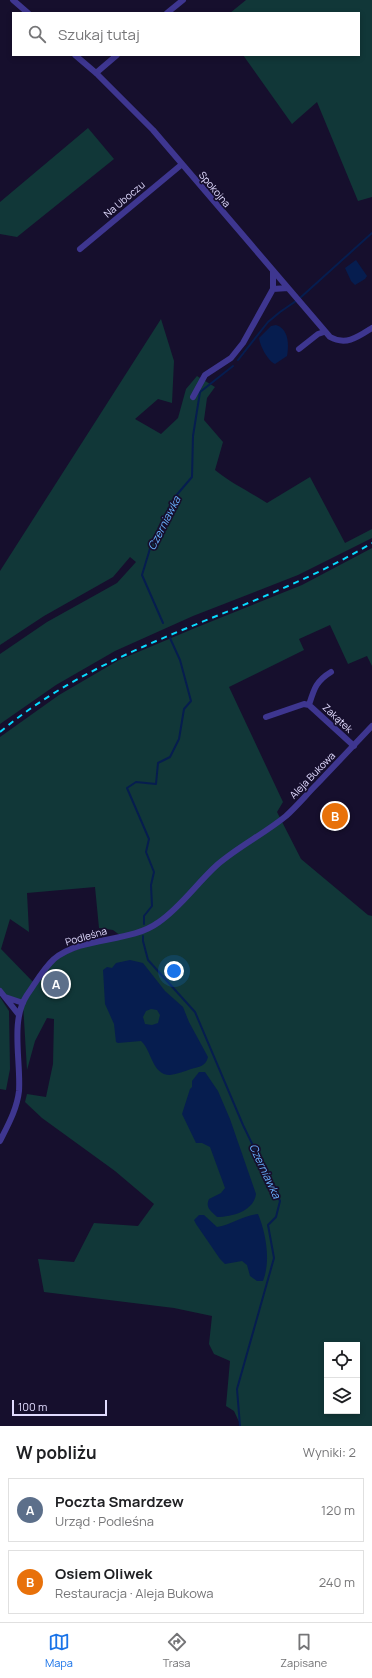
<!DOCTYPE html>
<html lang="pl">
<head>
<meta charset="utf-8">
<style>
	:root { --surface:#fff; --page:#f2f2f2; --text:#202124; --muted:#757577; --line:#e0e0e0; --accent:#1a73e8 }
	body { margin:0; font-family:Manrope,sans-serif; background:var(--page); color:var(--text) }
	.controls { position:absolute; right:12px; bottom:12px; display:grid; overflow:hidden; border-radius:0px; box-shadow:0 2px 6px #0003 }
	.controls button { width:36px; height:36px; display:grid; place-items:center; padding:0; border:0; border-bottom:1px solid var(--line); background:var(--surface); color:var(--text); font:20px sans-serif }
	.scale { position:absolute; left:12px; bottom:10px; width:95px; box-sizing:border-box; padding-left:4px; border:2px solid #e1dbff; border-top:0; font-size:11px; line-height:14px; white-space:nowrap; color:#e1dbff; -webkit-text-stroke:3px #160f2d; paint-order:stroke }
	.you { position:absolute; left:174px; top:971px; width:14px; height:14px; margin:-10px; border:3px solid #fff; border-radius:50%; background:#1a73e8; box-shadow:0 0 0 6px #1a73e833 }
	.badge { display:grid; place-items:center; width:26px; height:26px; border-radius:50%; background:var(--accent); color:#fff; font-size:13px; font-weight:700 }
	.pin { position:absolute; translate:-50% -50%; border:2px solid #fff; box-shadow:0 1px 4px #0006 }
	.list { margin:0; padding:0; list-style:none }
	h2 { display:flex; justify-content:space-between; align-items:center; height:52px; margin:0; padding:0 16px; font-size:17px }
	h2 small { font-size:13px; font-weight:400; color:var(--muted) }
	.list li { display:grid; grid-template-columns:26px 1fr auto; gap:12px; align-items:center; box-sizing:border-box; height:64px; margin:0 8px 8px; padding:0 8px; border:1px solid var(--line); border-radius:0px }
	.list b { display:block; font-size:15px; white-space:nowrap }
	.list p { margin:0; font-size:13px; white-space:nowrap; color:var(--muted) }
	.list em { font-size:13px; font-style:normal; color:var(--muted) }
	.icon { flex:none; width:22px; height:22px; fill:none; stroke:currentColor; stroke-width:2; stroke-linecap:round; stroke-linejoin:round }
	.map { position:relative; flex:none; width:372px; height:1426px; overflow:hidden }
	.search { position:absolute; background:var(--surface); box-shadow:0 2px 6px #0003; left:12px; right:12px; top:12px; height:44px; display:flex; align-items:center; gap:10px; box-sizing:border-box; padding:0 14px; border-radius:0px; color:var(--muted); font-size:15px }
	.sheet { height:196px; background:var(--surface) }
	nav { display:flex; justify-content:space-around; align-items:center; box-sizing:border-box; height:56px; border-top:1px solid var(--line); background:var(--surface); font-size:11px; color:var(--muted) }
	nav a { display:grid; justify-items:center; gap:2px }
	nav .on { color:var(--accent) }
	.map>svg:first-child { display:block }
	.green { fill:#113738; fill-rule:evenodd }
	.water { fill:#061d4f; fill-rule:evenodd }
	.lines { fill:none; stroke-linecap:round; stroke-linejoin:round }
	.stream { stroke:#061d4f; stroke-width:2 }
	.minor { stroke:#3e3690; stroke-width:6 }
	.rail { stroke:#07daff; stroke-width:2; stroke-dasharray:6 5; stroke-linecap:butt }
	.labels { text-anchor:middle; stroke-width:3.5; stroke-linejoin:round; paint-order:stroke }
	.street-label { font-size:10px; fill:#e1dbff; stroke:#160f2d }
	.water-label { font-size:11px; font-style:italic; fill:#69b2ff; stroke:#160f2d }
</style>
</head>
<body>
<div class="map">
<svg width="372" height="1426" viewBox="0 0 372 1426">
	<rect width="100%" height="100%" fill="#160f2d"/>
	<!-- green -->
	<path class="green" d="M246,0h126v197l-14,4 -41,-99 -25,22 -49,-69h116v-42h-129z
		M88,128l26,31 -97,78 -17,-3v-32z
		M161,319l13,42 -2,42 -14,-4 -23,20 26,15 17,-16 8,-29 11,-13 18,11 -8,11 -3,22 19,22 -8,28c16,13 35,22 52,33l43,-26 35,66 27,-14v9l-74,37 -105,41 -78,35 -59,34 -56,39v-70l47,-32 70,-39 19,-21 -6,-5 -17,20 -69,39 -44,29v-74z
		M372,548v118l-5,-10 -19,8 -18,-39 -31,14 5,11 -75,37 54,115 -6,10 24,47 67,56 4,1v510h-131l-7,-15 -8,-5 4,-45 -16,-7 -5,-10 3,-28 -38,-8 -130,-16 -6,-33 36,3 20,-39 44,3 16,-22 -39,-33 -73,-53 -17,-16 2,-8 19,3 7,-33 1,-45 -7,-1 -12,23 -8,29 -4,-67 -18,-6 -5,-6v-254l59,-42 60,-35 76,-32 107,-43zM95,887l4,41 14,2 8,6 -23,6 -41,15 -22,27 -34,-35 9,-30 19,13 -2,-39zM327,1345h30v66h-30z
		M0,997l9,14 1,58 -4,21 -6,-1z"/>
	<!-- water -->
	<path class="water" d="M356,260l11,16 -2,3 -10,6 -4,-4 -6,-13z
		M276,325c13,4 13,20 11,31l-12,8c-7,-3 -15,-18 -16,-26l12,-12z
		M130,960l13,3 22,28 18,16 6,15 19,35c-2,9 -9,10 -17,12 -6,2 -14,5 -21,6 -18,0 -18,-24 -29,-34l-23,2 -2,-1 -2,-18 -9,-20 -2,-34 4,-3 5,1 4,-5zM151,1009l6,1 3,5 -2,8 -6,2 -7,-1 -2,-7 3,-6z
		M199,1072h6l13,19 12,28 26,75c-2,17 -24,23 -39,23 -6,-6 -12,-9 -8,-18l12,-6 4,-5 -15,-41 -8,-4h-6l-14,-29 8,-25 2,-2v-6z
		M258,1214c8,19 13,47 5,67h-6l-7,-5 -3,-11 -5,-4 -17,3 -5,-5 -24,-35 -2,-4 5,-5h5l13,12c14,-2 27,-12 41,-13z"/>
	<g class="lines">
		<!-- stream -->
		<path class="stream" d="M300,298l72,-65
			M238,360l30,-38 12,-10 16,-11
			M163,623l-21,-48 10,-33 22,-44 18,-21 1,-41 7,-44 33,-26
			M144,924v-8l8,-10 -1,-21 3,-13 -8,-20 3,-13 -22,-51 9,-6 20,2 2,-21 12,-6 9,-18 5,-30 7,-8 -11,-41 -10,-22
			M143,936v5l5,19 47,52 48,113 37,76 -4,16 -8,8 6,33 -37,131 3,37"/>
		<!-- minor -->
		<path class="minor" d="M13,0l15,13
			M167,13l16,-13
			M75,55l21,18 57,57 177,207c16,9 28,0 42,-9
			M96,73l21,-18
			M80,249l101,-84
			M273,289v-18
			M299,349l19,-15 6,-2
			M193,397l12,-22 26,-17 12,-15 30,-54 15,-1
			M331,672c-15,9 -17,17 -22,33l45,41
			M266,717l38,-13 5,1
			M0,991l19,24
			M5,997l18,6
			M0,1141c8,-16 17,-32 19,-50 2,-30 -9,-71 8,-96 8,-11 16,-26 27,-36 30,-24 75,-15 105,-37 22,-15 38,-39 58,-57 22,-19 47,-31 69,-49 11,-10 21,-22 32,-33 18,-19 36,-38 54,-57"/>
		<!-- rail -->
		<path class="rail" d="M0,732c111,-93 251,-116 372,-189"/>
	</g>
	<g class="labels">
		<!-- street labels -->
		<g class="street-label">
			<text transform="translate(215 189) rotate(50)" y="4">Spokojna</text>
			<text transform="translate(124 199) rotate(-40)" y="4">Na Uboczu</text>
			<text transform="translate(338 718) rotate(43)" y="4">Zakątek</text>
			<text transform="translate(312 775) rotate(-46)" y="4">Aleja Bukowa</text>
			<text transform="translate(86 936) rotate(-16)" y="4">Podleśna</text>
		</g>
		<!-- water labels -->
		<g class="water-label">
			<text transform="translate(164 523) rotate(-63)" y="4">Czerniawka</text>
			<text transform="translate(265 1171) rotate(65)" y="4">Czerniawka</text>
		</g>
	</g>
</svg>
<div class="controls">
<button><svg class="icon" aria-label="locate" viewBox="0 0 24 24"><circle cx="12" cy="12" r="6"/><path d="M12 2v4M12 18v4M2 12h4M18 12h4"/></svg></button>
<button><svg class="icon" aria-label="layers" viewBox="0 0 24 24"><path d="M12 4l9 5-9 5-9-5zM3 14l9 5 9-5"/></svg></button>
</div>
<div class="scale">100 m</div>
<div class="you"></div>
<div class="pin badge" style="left:56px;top:984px;background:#5c6f8a">A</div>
<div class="pin badge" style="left:335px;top:816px;background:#e8710a">B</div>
<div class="search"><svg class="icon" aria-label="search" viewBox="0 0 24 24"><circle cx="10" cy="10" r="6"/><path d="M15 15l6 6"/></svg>Szukaj tutaj</div>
</div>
<section class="sheet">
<h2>W pobliżu<small>Wyniki: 2</small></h2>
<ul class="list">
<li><span class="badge" style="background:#5c6f8a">A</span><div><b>Poczta Smardzew</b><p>Urząd · Podleśna</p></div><em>120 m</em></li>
<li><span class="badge" style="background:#e8710a">B</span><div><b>Osiem Oliwek</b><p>Restauracja · Aleja Bukowa</p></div><em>240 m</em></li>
</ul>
</section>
<nav>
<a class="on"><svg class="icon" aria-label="map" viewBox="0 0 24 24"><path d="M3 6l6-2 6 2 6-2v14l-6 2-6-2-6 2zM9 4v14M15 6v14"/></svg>Mapa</a>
<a><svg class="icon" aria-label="directions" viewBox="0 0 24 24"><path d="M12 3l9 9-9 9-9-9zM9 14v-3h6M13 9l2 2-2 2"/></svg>Trasa</a>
<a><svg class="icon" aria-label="saved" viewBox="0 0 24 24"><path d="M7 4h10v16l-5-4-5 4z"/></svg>Zapisane</a>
</nav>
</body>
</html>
